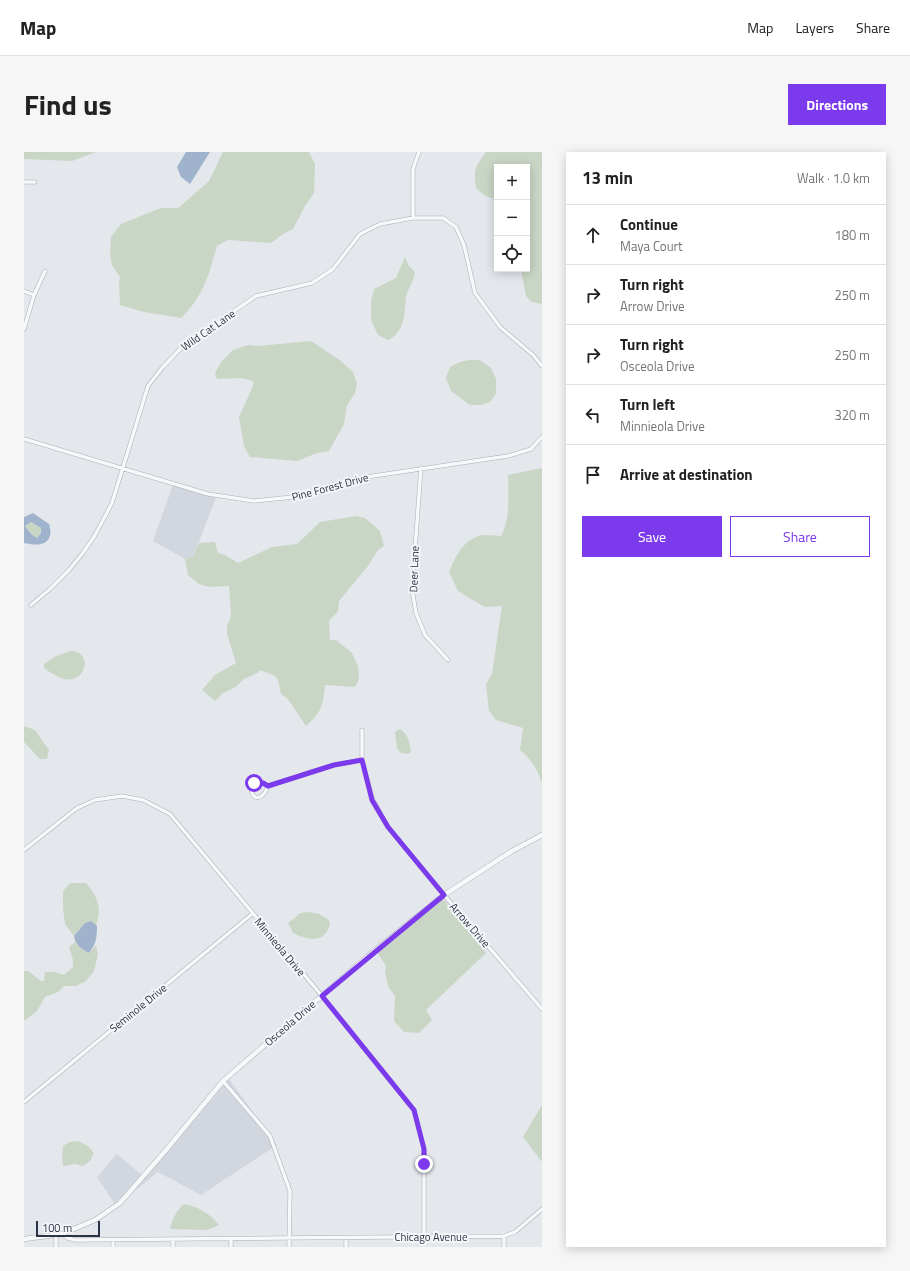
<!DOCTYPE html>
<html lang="en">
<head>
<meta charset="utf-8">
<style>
	:root { --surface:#fff; --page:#f6f6f6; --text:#222; --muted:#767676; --line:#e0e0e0; --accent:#7c3aed }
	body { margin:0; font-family:"Titillium Web",sans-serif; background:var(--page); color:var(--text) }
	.controls { position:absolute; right:12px; top:12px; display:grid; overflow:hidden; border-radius:0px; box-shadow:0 2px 10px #0003 }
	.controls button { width:36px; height:36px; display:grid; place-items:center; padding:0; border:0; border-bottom:1px solid var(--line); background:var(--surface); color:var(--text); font:20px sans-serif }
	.scale { position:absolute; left:12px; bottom:10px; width:64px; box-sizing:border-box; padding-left:4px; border:2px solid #2b3445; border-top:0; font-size:11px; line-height:14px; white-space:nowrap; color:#2b3445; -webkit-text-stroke:3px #f4f6f9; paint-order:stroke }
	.stop { position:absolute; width:12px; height:12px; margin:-9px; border:3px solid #7c3aed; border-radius:50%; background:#fff }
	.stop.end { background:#7c3aed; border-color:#fff; box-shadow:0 1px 4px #0008 }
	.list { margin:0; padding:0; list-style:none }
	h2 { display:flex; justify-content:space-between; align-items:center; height:52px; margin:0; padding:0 16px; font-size:17px }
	h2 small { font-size:13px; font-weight:400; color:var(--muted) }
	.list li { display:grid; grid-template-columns:26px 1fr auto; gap:12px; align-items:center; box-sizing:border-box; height:60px; padding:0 16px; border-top:1px solid var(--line) }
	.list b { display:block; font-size:15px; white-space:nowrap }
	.list p { margin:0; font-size:13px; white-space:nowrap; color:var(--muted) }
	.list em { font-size:13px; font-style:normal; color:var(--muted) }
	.actions { display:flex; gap:8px; padding:12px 16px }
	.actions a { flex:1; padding:9px 0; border:1px solid var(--accent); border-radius:0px; text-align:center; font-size:14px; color:var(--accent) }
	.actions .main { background:var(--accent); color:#fff }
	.icon { flex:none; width:22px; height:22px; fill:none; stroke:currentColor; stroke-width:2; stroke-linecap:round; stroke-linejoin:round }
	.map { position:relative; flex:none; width:518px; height:1095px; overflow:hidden; border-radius:0px }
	header { display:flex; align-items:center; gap:24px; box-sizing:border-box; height:56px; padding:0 20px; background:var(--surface); border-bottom:1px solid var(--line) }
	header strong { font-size:19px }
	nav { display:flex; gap:22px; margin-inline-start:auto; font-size:14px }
	.intro { display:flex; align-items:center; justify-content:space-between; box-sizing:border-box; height:96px; padding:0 24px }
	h1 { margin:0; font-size:28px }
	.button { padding:10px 18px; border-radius:0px; background:var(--accent); color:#fff; font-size:14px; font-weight:700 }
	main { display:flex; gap:24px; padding:0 24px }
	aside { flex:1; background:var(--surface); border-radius:0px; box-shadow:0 2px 10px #0003 }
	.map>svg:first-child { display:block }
	.built { fill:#d2d6de }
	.green { fill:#c9d6c5 }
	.water { fill:#9fb4cc; fill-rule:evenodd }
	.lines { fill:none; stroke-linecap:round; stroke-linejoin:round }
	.minor-casing { stroke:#a9aeb7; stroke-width:4.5 }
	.tertiary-casing { stroke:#a9aeb7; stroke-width:5.5 }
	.minor { stroke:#f7f8fa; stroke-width:3.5 }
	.tertiary { stroke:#f7f8fa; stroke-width:4.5 }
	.route { stroke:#7c3aed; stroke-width:5 }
	.labels { text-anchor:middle; stroke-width:4; stroke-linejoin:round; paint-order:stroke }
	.street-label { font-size:11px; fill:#2b3445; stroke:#f4f6f9 }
</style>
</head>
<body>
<header>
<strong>Map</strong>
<nav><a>Map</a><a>Layers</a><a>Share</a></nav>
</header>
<div class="intro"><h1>Find us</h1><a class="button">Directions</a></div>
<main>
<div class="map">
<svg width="518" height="1095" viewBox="0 0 518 1095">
	<rect width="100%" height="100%" fill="#e4e7ec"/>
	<!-- built -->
	<path class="built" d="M150,330l43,13 -24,62 -8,2 -32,-18z
		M205,927l48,66 -76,50 -43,-23 -27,22z
		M93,1002l25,21 -27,29 -18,-27z"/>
	<!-- green -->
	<path class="green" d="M0,0h72l-24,9 -48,-2z
		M199,0h86l6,12 -1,29 -9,13 -12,23 -10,5 -12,9 -43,-3 -11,6c-3,9 -5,18 -8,27 -6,17 -15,33 -28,45l-37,-6 -24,-7 -1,-20 1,-8 -8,-12 -2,-10 1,-18 10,-13 40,-16h17l31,-27z
		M462,0h56v152l-10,-2 -6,-6 -5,-27h6v-102h-30v40l-2,-8 -10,-3 -9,-8c-3,-18 -1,-21 10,-36z
		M381,105l4,9 6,6c-1,8 -5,14 -8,21 -2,5 -1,11 -2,16 -1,13 -5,26 -17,31l-10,-5 -7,-15v-18l3,-13 22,-11z
		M287,189l30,20 12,11 4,12 -2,9 -8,12 -3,19 -15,27 -12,2 -20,8 -47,-4 -6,-11 -5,-29 14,-31v-5l-12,-3 -24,1 -2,-6 7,-12 11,-11 15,-5 10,1z
		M445,208h11l11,8 5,11v15l-6,8 -10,3h-10l-19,-14 -5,-13 4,-11 10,-5z
		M518,316v316c-4,-14 -10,-24 -22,-34l3,-22 -27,-8 -7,-9 -3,-27 6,-10 10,-68 -17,1 -19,-11 -8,-5 -9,-19c6,-14 13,-31 30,-36 6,-2 16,0 22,0 10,-18 7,-41 7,-61z
		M332,364l9,2 15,13 4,15 -6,4 -10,16 -29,35 -1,10 -9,10 1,19h6l16,13 6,13 1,13 -4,8 -30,-2c-1,19 -4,28 -19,41l-18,-27 -7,-5c-4,-19 -2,-17 -21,-24l-1,2 -15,7 -10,9 -11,5 -8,8 -13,-11 13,-15 21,-12 -9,-29v-8l4,-10 -2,-30 -20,1 -10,-3 -11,-9 -3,-16 8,-2 6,-14 16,-1 3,11 7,2 13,8 34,-16 25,-3 23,-22z
		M7,370l10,6c0,4 0,8 -4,10l-6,-4 -6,-8z
		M46,499c24,0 16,33 -6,28 -7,-2 -14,-7 -20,-11v-4l12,-8z
		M0,574l11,4 14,20 -2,9h-7l-16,-17z
		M376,577c8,5 10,14 11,23l-3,2 -7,-1 -4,-4 -2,-17z
		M46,731h16c12,14 16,25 10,43l-5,-5 -6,2 -11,13 -9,-12 -2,-16v-17z
		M419,747l43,54 -60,57 6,10 -13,13 -15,-1 -10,-11 1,-25 -6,-8 -2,-7 -2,-9 1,-6 -9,-14z
		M285,760l10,2 10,6 1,5c-1,3 -3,7 -5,9 -8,9 -24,3 -32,-1l-5,-10 8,-6 4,-4z
		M51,790l7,7 7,4 7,-8 2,9 -4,17 -8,10 -10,5h-12l-6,6 -13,5 -8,14 -13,10v-50h4l13,10h3l1,-9h10l9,3 9,-8v-7l-4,-13z
		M518,953v57l-19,-25z
		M54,989l10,5 6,7 -4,8 -7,5 -8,-2 -12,2 -1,-9 1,-11 7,-4z
		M160,1052c15,3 25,9 35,21l-12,5 -37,-1c3,-11 5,-17 14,-25z"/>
	<!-- water -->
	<path class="water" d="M162,0h24l-20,32 -9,-7 -4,-10z
		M9,361l16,11c1,3 2,8 1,11 -2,12 -17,10 -26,8v-26zM7,370l10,6v5l-4,5 -6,-4 -6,-8z
		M67,769l6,5c0,12 -1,18 -8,27 -7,-4 -14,-8 -15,-17l11,-13z"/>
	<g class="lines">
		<defs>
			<path id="minor" d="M0,30h11
				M389,66v-49l6,-17
				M0,139l10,4
				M0,177l10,-34 11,-24
				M0,287l184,55 46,7 39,-4 60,-18 155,-23 23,-7 11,-12
				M397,316l-9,122 4,23 9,22 23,25
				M7,453l19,-16 19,-19 13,-16 12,-17 18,-34 36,-117 14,-18 20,-21 74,-51 56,-13 21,-14 27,-35 20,-10 33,-6h30l13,9 8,18 11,48 25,34 33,28 9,11
				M338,578v30l4,16 7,24 15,27 56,68 98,114
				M244,634l-5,-3h-9l-3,4c1,17 13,11 17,-1l66,-21 28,-5
				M0,698l53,-42 18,-8 27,-4 21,4 27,14 152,182 92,114 10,39v88
				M199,929l47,55 20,55 -1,56
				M0,950l228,-188
				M38,1082l6,4 7,2 429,-4 11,-4 27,-23
				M480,1084v11
				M322,1086v9
				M149,1087v8
				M207,1087v8
				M89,1088v7
				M32,1095v-12"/>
			<path id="tertiary" d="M0,1087l38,-5 33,-14 25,-17 46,-53 57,-69 144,-124 77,-62 68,-44 30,-16"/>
		</defs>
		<!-- minor casing -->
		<use href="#minor" class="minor-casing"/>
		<!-- tertiary casing -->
		<use href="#tertiary" class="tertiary-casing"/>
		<!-- minor -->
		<use href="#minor" class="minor"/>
		<!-- tertiary -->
		<use href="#tertiary" class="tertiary"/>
	</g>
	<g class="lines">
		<!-- route -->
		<path class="route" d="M230,631h9l5,3 66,-21 28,-5 10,40 16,27 56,68 -122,101 92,114 10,39v15"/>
	</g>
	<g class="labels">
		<!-- street labels -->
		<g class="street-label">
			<text transform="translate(184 178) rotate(-35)" y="4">Wild Cat Lane</text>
			<text transform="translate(306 335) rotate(-15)" y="4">Pine Forest Drive</text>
			<text transform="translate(390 417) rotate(-88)" y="4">Deer Lane</text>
			<text transform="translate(446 773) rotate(49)" y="4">Arrow Drive</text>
			<text transform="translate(256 795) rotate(50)" y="4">Minnieola Drive</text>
			<text transform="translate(114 856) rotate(-39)" y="4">Seminole Drive</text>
			<text transform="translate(266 871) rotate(-41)" y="4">Osceola Drive</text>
			<text x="407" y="1089">Chicago Avenue</text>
		</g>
	</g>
</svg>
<div class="controls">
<button>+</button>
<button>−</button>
<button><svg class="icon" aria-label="locate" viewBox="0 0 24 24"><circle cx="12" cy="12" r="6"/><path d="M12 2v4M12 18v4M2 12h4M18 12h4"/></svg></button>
</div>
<div class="scale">100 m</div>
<div class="stop" style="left:230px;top:631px"></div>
<div class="stop end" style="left:400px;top:1012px"></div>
</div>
<aside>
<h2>13 min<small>Walk · 1.0 km</small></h2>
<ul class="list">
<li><svg class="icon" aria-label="ahead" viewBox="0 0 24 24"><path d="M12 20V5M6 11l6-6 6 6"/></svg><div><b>Continue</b><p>Maya Court</p></div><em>180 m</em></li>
<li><svg class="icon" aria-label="right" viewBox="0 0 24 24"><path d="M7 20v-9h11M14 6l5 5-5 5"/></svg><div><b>Turn right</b><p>Arrow Drive</p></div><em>250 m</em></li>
<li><svg class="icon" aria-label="right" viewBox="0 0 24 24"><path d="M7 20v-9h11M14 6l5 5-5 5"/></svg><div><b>Turn right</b><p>Osceola Drive</p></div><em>250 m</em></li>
<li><svg class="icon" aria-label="left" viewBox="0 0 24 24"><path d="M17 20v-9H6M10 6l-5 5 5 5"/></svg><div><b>Turn left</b><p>Minnieola Drive</p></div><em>320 m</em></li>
<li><svg class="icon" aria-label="arrive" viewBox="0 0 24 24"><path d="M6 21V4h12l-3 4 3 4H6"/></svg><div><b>Arrive at destination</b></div></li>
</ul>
<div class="actions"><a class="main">Save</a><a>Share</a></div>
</aside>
</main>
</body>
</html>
